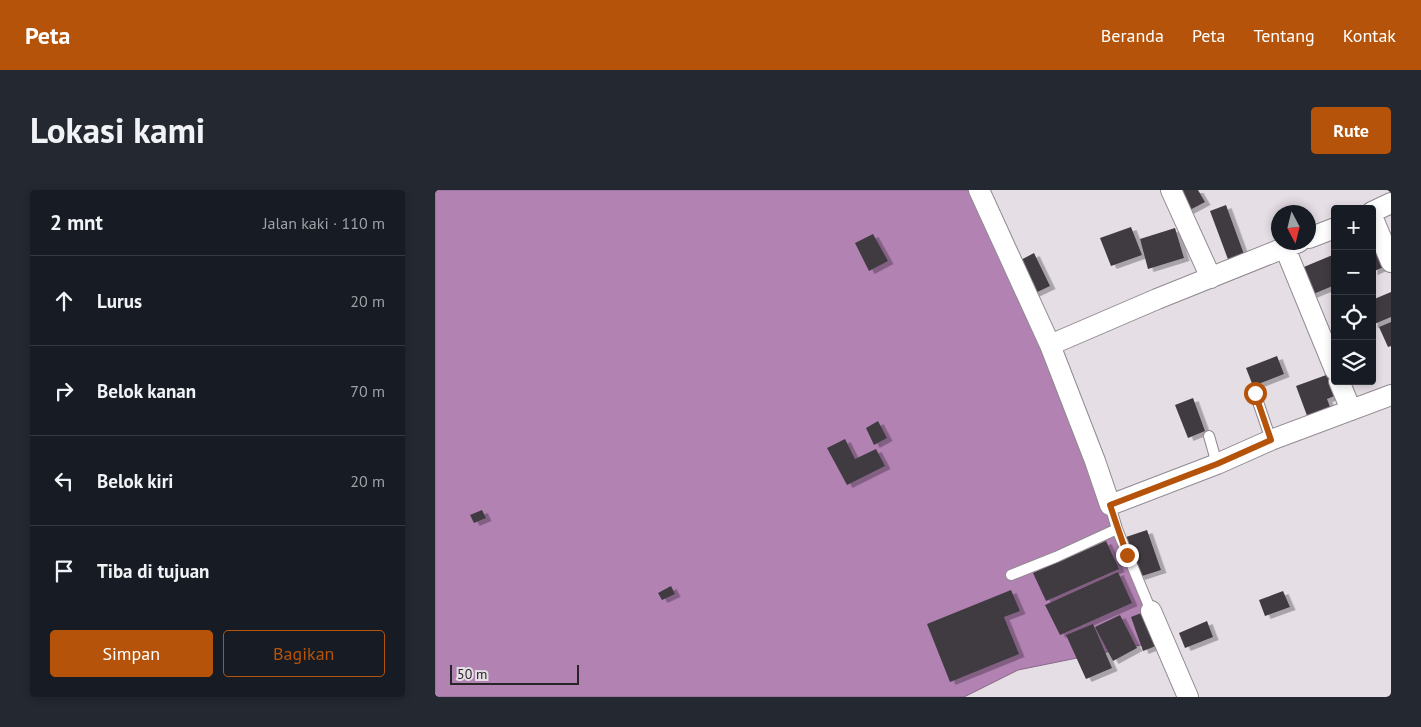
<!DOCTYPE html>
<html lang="id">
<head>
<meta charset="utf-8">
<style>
	:root { --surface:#171b24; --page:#242831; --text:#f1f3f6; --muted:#9ea1a6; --line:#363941; --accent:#b45309 }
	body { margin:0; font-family:"PT Sans",sans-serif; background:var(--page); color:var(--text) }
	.controls { position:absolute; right:15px; top:15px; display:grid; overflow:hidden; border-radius:5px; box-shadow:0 2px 8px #0003 }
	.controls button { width:45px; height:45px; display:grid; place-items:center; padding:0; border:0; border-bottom:1px solid var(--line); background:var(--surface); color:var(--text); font:25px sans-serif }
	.compass { position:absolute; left:836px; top:15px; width:45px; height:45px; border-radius:50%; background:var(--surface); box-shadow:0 2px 8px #0003; rotate:173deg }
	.scale { position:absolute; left:15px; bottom:12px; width:129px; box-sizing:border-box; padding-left:5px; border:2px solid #272527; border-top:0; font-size:14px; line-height:18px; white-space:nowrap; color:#272527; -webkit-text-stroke:4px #e5dee5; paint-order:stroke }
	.stop { position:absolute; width:15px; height:15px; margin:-11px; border:4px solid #b45309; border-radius:50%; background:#fff }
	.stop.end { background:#b45309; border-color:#fff; box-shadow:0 1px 5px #0008 }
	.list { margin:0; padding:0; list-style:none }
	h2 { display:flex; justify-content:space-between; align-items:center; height:65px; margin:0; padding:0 20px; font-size:21px }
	h2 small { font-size:16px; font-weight:400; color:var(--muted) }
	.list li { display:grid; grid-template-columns:32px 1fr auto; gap:15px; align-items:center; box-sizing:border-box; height:90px; padding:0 20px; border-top:1px solid var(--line) }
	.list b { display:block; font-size:19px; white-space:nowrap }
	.list em { font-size:16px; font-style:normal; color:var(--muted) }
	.actions { display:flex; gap:10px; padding:15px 20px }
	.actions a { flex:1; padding:11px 0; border:1px solid var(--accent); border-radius:5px; text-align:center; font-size:18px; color:var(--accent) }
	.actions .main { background:var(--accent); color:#fff }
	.icon { flex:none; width:28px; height:28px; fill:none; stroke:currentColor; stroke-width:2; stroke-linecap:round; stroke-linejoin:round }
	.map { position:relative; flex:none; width:956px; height:507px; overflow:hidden; border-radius:5px }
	header { display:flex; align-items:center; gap:30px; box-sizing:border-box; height:70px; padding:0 25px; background:var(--accent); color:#fff }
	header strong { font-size:24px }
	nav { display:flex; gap:28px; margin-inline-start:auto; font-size:18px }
	.intro { display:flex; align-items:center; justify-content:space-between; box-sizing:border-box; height:120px; padding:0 30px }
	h1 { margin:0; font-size:35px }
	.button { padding:12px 22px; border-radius:5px; background:var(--accent); color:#fff; font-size:18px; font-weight:700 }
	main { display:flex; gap:30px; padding:0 30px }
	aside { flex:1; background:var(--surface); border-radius:5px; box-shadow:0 2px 8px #0003 }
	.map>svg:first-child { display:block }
	.water { fill:#b182b2; stroke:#868 }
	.building { fill:#413b41; filter:url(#shadow) }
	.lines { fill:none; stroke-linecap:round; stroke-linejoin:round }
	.lane-casing { stroke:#918a91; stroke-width:12 }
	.street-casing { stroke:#918a91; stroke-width:22 }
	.lane { stroke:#fff; stroke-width:10 }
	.street { stroke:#fff; stroke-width:20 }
	.route { stroke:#b45309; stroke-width:6 }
</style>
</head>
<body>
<header>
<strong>Peta</strong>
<nav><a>Beranda</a><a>Peta</a><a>Tentang</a><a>Kontak</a></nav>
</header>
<div class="intro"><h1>Lokasi kami</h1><a class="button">Rute</a></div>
<main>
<aside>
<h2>2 mnt<small>Jalan kaki · 110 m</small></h2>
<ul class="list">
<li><svg class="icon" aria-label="ahead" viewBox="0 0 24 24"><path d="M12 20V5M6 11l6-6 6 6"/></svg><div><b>Lurus</b></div><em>20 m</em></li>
<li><svg class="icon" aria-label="right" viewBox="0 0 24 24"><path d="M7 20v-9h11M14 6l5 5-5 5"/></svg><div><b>Belok kanan</b></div><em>70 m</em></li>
<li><svg class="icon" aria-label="left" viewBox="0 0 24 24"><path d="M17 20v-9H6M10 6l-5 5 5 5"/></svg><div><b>Belok kiri</b></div><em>20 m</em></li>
<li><svg class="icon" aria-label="arrive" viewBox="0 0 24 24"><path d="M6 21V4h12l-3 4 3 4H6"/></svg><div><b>Tiba di tujuan</b></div></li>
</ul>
<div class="actions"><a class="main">Simpan</a><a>Bagikan</a></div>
</aside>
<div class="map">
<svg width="956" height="507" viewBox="0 0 956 507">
	<defs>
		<filter id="shadow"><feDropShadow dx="5.5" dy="3" stdDeviation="0" flood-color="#0004"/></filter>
	</defs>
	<rect width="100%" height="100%" fill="#e5dee5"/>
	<!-- water -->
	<path class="water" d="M0,0h540l130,313 51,139 -138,28 -54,27h-529z"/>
	<!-- building -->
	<path class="building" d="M741,0h22l7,12 -17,9z
		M791,15l19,52 -16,5 -19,-51z
		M696,37l11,28 -31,11 -11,-28z
		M740,38l9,30 -36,11 -8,-30z
		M438,44l15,27 -19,10 -14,-28z
		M937,46l14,30 -14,6z
		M599,63l16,33 -19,9 -16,-32z
		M900,64v31l-24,10 -12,-26z
		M956,102v25l-19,8v-25z
		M956,132v24l-3,1 -9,-20z
		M842,166l7,18 -31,12 -7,-18z
		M894,184l8,21 -10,4 5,13 -23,9 -13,-35z
		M758,208l12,33 -17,7 -13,-33z
		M443,231l9,17 -13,7 -8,-17z
		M410,249l10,20 21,-10 9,17 -38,19 -20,-37z
		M47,320l4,8 -12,5 -4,-8z
		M712,340l14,40 -22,7 -13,-40z
		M671,351l13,28 -73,32 -13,-28z
		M683,382l14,31 -72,32 -15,-30z
		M236,396l4,8 -13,6 -4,-7z
		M576,400l9,21 -16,6 15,37 -69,28 -23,-58z
		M848,401l7,16 -25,9 -6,-16z
		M714,420l12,34 -18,7 -12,-34z
		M685,425l17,33 -24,13 -18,-34z
		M772,431l6,16 -28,11 -6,-15z
		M658,434l19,44 -26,11 -20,-44z"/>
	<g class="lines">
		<defs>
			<path id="lane" d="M820,203l16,47
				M774,246l8,28
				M675,315l7,24 34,82
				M576,385l45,-18 61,-28"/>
			<path id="street" d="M544,0l71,155 45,116 15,44 107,-41 54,-24 120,-45
				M736,0l40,88
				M937,22l19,-9
				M937,26l19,46
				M874,48l26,-10
				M850,58l50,122
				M615,155l107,-46 142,-57
				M904,191l12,29
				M716,421l37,86"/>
		</defs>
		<!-- lane casing -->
		<use href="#lane" class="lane-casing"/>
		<!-- street casing -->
		<use href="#street" class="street-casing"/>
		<!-- lane -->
		<use href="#lane" class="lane"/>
		<!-- street -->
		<use href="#street" class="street"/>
	</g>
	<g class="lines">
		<!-- route -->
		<path class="route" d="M692,365l-17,-50 107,-41 54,-24 -16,-47"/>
	</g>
</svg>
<div class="controls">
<button>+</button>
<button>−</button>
<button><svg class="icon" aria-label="locate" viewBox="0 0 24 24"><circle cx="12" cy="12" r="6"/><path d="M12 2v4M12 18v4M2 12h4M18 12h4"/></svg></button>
<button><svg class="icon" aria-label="layers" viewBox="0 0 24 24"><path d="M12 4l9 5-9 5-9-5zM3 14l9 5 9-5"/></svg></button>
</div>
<svg class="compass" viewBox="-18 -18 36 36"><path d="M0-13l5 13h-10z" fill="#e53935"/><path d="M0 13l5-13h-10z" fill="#9ea1a6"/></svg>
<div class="scale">50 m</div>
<div class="stop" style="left:820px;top:203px"></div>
<div class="stop end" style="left:692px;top:365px"></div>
</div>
</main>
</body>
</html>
